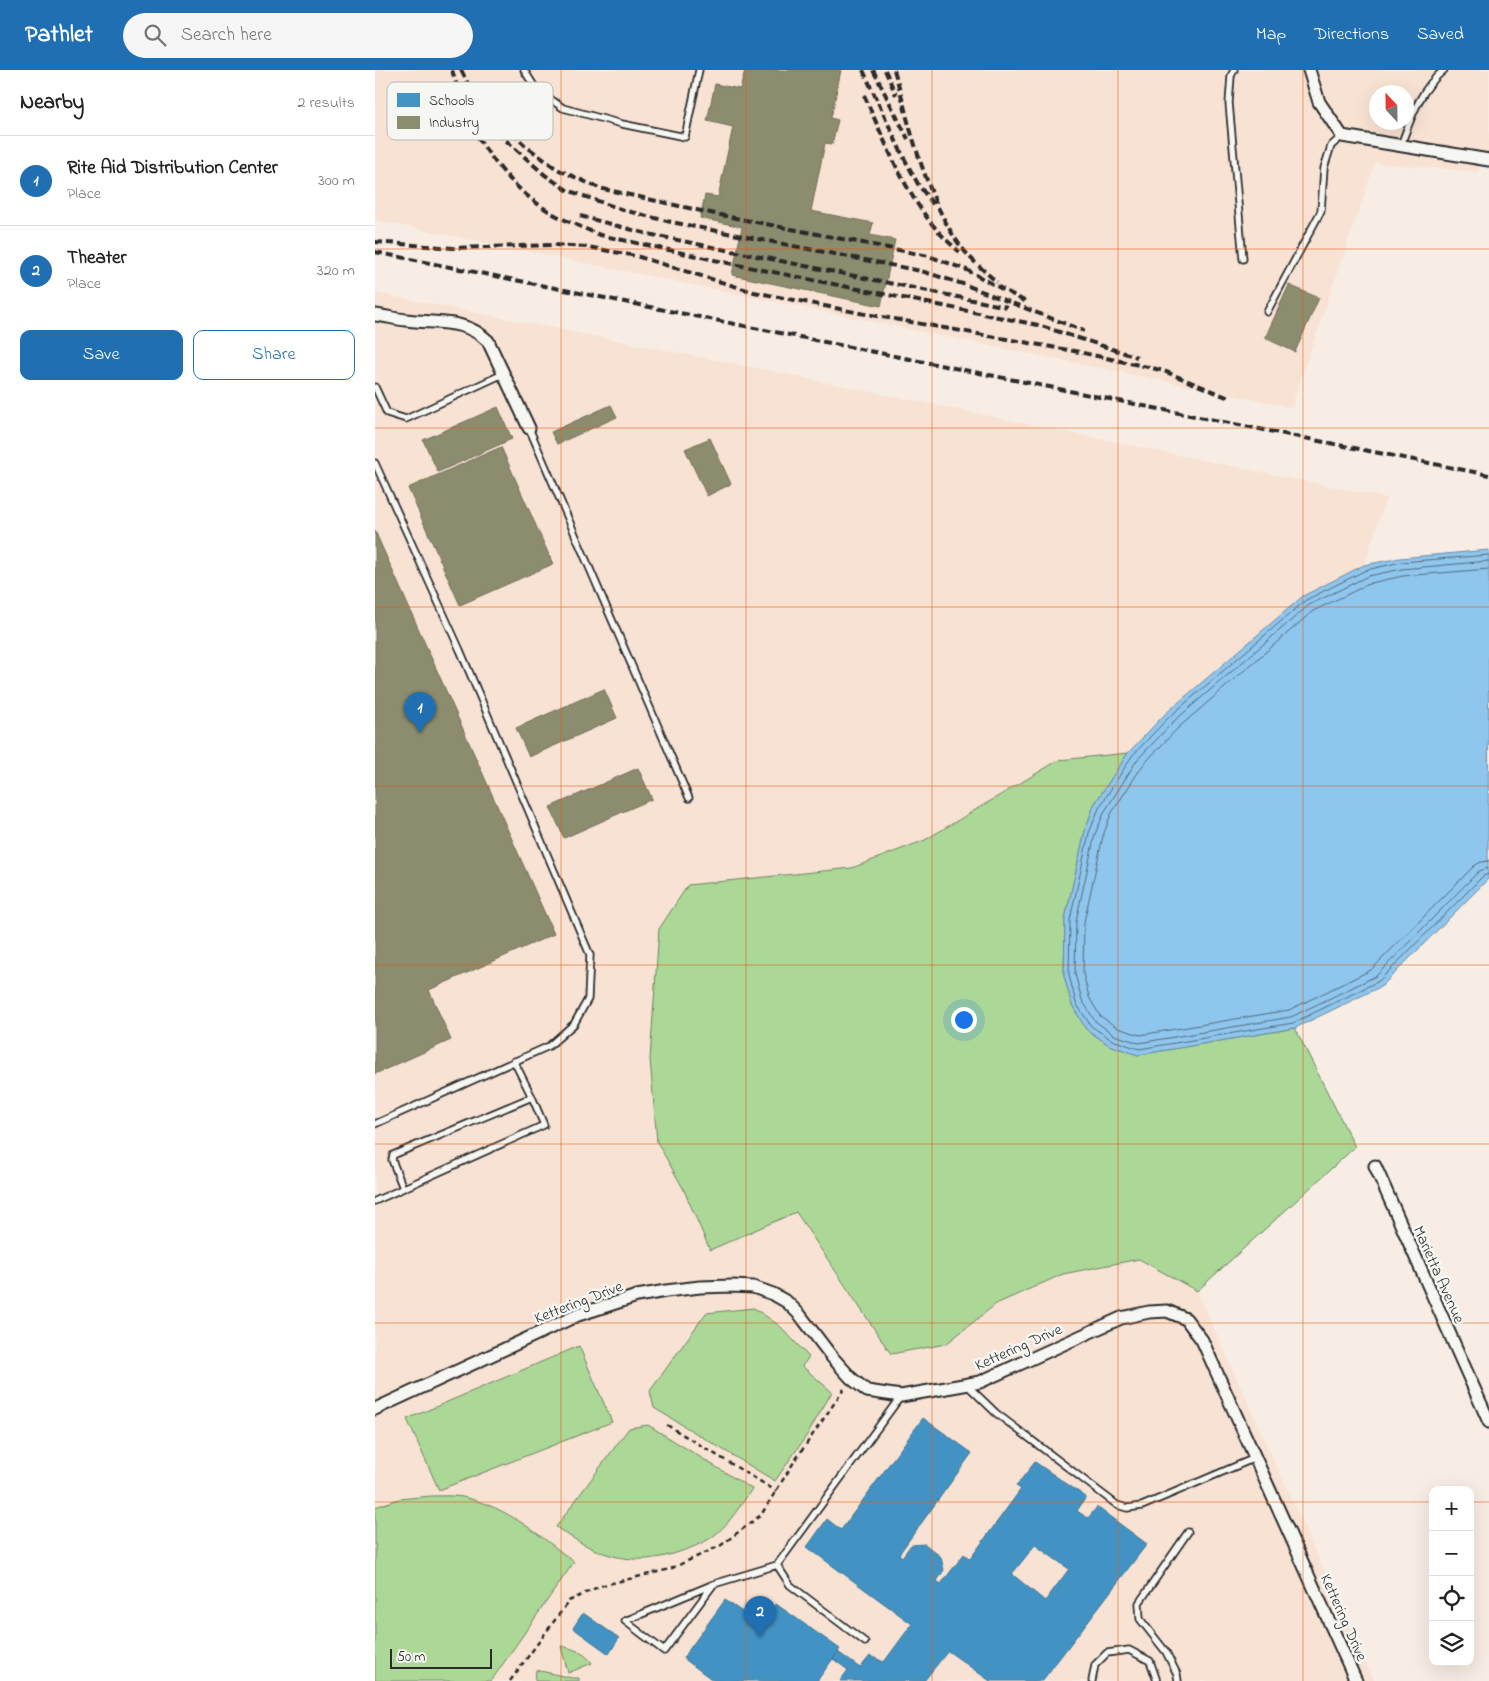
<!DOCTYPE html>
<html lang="en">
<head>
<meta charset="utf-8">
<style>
	:root { --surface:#fff; --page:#f6f6f6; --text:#222; --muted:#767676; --line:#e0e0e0; --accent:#1f6fb2 }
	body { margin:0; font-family:"Indie Flower",sans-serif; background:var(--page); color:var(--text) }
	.controls { position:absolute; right:15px; bottom:15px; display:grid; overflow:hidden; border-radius:10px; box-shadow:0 5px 20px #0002 }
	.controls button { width:45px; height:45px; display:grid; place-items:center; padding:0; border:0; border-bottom:1px solid var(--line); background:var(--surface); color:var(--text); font:25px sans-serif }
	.compass { position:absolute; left:994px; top:15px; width:45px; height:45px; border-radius:50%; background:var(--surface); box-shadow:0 5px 20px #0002; rotate:338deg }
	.scale { position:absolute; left:15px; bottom:12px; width:102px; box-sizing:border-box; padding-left:5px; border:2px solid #2b2b2b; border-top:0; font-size:14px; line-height:18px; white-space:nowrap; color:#2b2b2b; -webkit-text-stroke:4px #f6f6f2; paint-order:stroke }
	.you { position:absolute; left:588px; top:949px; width:18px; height:18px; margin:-12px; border:4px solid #fff; border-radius:50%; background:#1a73e8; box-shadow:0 0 0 8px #1a73e833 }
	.badge { display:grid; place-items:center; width:32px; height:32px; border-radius:50%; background:var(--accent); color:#fff; font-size:16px; font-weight:700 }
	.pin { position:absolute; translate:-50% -41px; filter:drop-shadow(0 1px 2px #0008) }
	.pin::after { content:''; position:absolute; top:26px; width:18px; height:15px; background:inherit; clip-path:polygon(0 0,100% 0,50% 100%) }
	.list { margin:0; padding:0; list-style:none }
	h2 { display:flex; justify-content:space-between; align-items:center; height:65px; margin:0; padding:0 20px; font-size:21px }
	h2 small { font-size:16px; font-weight:400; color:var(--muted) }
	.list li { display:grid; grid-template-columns:32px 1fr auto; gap:15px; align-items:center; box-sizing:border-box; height:90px; padding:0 20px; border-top:1px solid var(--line) }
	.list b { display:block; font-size:19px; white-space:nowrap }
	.list p { margin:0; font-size:16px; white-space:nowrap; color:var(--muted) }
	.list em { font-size:16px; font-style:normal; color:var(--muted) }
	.actions { display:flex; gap:10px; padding:15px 20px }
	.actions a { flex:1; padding:11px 0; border:1px solid var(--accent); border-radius:10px; text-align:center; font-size:18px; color:var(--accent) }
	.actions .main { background:var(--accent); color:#fff }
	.icon { flex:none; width:28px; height:28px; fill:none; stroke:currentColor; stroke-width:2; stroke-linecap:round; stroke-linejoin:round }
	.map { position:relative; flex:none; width:1114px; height:1611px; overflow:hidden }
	header { display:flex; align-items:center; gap:30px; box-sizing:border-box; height:70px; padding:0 25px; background:var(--accent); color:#fff }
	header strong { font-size:24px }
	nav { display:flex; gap:28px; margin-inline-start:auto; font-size:18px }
	.search { width:350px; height:45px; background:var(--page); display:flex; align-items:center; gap:12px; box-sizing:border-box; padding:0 18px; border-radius:28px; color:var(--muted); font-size:19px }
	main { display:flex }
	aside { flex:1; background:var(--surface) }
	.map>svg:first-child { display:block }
	.built { fill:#f8e2d3; fill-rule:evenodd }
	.green { fill:#acd897; stroke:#6c8261 }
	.water { fill:#8fc6ee; stroke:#6788a0 }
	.schools { fill:#4393c3; stroke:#3c7495; fill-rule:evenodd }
	.industry { fill:#8c8c6e; stroke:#6f6f5a }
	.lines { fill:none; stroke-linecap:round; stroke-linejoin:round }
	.shore { stroke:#536979; stroke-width:1 }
	.service-casing { stroke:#2b2b2b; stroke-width:9 }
	.minor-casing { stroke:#2b2b2b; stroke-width:15 }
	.path { stroke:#2b2b2b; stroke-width:2.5; stroke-dasharray:5 4; stroke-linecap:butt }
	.service { stroke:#f6f6f2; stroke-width:5.5 }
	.minor { stroke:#f6f6f2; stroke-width:11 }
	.rail { stroke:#2b2b2b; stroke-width:4; stroke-dasharray:8 4; stroke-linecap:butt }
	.grid { fill:none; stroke:#e8590c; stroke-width:1; stroke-opacity:0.55 }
	.labels { text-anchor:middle; stroke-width:5; stroke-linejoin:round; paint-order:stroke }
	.street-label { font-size:16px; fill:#2b2b2b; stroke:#f6f6f2 }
	.key { fill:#f6f6f2; stroke:#b9b9b6; stroke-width:1 }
	.key-label { font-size:14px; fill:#2b2b2b }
</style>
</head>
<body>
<header>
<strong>Pathlet</strong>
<div class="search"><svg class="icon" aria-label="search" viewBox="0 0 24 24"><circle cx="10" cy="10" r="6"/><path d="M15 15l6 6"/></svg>Search here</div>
<nav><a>Map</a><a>Directions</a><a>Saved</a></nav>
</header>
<main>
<aside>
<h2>Nearby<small>2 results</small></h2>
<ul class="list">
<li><span class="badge">1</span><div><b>Rite Aid Distribution Center</b><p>Place</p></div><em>300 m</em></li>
<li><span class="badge">2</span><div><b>Theater</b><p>Place</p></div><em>320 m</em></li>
</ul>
<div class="actions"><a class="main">Save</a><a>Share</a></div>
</aside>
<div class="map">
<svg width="1114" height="1611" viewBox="0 0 1114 1611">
	<rect width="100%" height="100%" fill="#f7ede4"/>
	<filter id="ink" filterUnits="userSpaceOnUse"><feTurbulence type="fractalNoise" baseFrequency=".02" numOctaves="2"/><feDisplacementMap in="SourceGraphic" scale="10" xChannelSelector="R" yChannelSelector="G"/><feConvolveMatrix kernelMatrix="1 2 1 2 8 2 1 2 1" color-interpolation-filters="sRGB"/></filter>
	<g filter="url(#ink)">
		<!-- built -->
		<path class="built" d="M0,0h1114v78l-11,24 -103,-9 -84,244 -916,-187zM1002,22h30v30h-30z
			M0,223l381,75 630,130 -22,67 -61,31 -138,118 -37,39 -69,7 -134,80 -73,28 -164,17 -31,257 26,46 27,62 86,-38 95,142 55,-10 50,-40 67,-30 76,-15 58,32 177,390h-999z"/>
		<!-- green -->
		<path class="green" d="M753,683l-34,52 -9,26 -20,88 -1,57 8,29 14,24 23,16 29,10 157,-27 60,119 -158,144 -58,-32 -76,15 -67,30 -50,40 -55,10 -95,-142 -86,38 -27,-62 -26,-46 -7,-83 9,-130 29,-44 164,-17 73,-28 134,-80z
			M379,1238l26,18 29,31 -7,9 30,26 -25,43 -32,46 -121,-73 -4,-17 56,-78z
			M204,1276l33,76 -173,68 -32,-71z
			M273,1355l104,64c-11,15 -21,33 -36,45 -9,8 -23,13 -34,17 -49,18 -85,5 -126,-24l73,-99z
			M56,1426c12,0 25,-1 36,2 43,11 72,37 107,64l-83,119h-116v-174l24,-8z
			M186,1576c13,3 23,6 31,17l-24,10z
			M161,1600l36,8h7v3h-44z"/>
		<!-- water -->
		<path class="water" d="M1114,480l-1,329 -106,107 -87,42 -157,27 -29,-10 -23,-16 -14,-24 -8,-29 1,-57 20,-88 9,-26 34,-52 37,-39 138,-118 61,-31 36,-7z"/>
		<!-- schools -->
		<path class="schools" d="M548,1348l49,35 -73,101 3,3 9,-12 14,-1 16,13 3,13 -7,11 4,3 23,-30 6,5 51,-70 -5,-3 19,-24 51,35 -9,14 11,7 9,-11 50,37 -105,137h-52l-42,-30 -24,30h-84l8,-11 -15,-11 5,-7 22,16 10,-12 14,6 28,-38 -105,-77 20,-28 14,11zM660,1475l34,24 -24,32 -33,-27z
			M350,1530l35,24 16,-20 64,45 -23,32h-103l-31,-23z
			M208,1543l36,25 -10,16 -36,-26z"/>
		<!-- industry -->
		<path class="industry" d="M370,0h96l-10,48 7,2 -6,24 -7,-1 -14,68 62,12 -3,12 25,5 -14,66 -149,-31 10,-48 -42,-9 5,-23 13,2 15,-70 -26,-6 8,-37 25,5z
			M914,215l30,13 -24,54 -30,-14z
			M236,335l6,12 -60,27 -6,-12z
			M123,337l14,32 -74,33 -15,-32z
			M335,368l21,46 -24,12 -22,-47z
			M126,377l52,117 -93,41 -52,-117z
			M0,461l179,403 -125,56 22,50 -76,34z
			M229,619l13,29 -88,39 -13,-29z
			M263,698l14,31 -88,39 -14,-31z"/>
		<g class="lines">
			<!-- shore -->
			<path class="shore" d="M1114,485l-88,7 -35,8 -60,30 -138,118 -36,38 -33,52 -10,25 -19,87 -1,55 7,28 15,23 21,14 27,9 154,-26 86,-42 104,-105 6,-2
				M1114,491l-87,8 -34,7 -59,29 -136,117 -36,38 -32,51 -10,23 -19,87 -1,53 7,26 13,21 19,14 25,8 152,-26 85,-41 103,-105 10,-3
				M1114,499l-86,7 -32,7 -58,28 -135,117 -35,37 -32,49 -8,22 -19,86 -1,51 6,24 11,19 18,12 22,7 149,-25 82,-40 103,-104 7,-4 8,-1"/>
			<defs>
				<path id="service" d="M149,0l12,19 27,19 59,16 63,13 14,-67
					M859,0l-3,6 -2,27 14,156
					M1026,75c10,-27 19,-56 43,-75
					M892,242l54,-101 3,-43 7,-22 11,-10
					M0,317l12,26 19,6 97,-45
					M154,358l160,370
					M0,393l85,187 130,305 -2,44 -14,25 -25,22 -174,78
					M28,1118l-11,-28 1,-5 139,-58
					M0,1131l169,-76 -12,-28 -18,-36
					M592,1315l29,28 121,92 10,3 15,-2 113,-48
					M402,1495l13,20 75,57
					M250,1551l89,-37 63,-19 124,-169
					M250,1551l39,30 49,-66
					M717,1611l3,-16 12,-12 22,-3 21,11 7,20
					M803,1611l-1,-7 -11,-22 -26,-33 -1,-16 49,-71"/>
				<path id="minor" d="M934,0l10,32 23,34 147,24
					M0,245c10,1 21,4 31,5 31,4 58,-2 82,21l41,87
					M1000,1096l114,256
					M0,1339l203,-94 59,-19 29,-5 34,-4 32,-1 21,1 20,7 14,8 13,13 32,42 19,21 16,13 34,5 79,-14 141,-64 28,-6 18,-1 19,8 16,21 154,341"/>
			</defs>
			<!-- service casing -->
			<use href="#service" class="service-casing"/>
			<!-- minor casing -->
			<use href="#minor" class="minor-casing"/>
			<!-- path -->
			<path class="path" d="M292,1355l109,66
				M135,1611l59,-80 31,-15 70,-17 50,-23 41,-31 33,-53 50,-73"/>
			<!-- service -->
			<use href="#service" class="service"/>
			<!-- minor -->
			<use href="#minor" class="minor"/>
			<!-- rail -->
			<path class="rail" d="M77,0c4,13 8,27 13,41 12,32 44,73 73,93 19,14 41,22 62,31l133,29 305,61 99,32
				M86,0l22,43 19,24 43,38 22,15 56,20 48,12 250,49 42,13 121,47
				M488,0l40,86 15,28 17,23
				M498,0l35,69
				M510,0l11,25
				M519,0c5,16 9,31 13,48 11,39 28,93 52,126 11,15 25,27 38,38
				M489,25c25,55 47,118 96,157
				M105,26l24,30 23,21 30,22 42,19 116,26 214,42 38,14 59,32
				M205,146l68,18 359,73
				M0,172l78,6 101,-3 34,2 48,9 118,36 106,21 214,38 74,16 16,4 65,27
				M0,182l1114,223"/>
		</g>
	</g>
	<!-- grid -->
	<path class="grid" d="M186,0v1611M371,0v1611M557,0v1611M743,0v1611M928,0v1611M0,179h1114M0,358h1114M0,537h1114M0,716h1114M0,895h1114M0,1074h1114M0,1253h1114M0,1432h1058M1095,1432h19"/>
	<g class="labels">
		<!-- street labels -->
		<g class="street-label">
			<text transform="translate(1065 1204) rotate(66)" y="6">Marietta Avenue</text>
			<text transform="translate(203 1231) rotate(-21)" y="6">Kettering Drive</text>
			<text transform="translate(643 1276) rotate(-24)" y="6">Kettering Drive</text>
			<text transform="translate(970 1547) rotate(66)" y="6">Kettering Drive</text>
		</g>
	</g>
	<!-- legend -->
	<rect x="12" y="12" width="166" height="58" rx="8" class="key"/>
	<rect x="22" y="23" width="23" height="14" fill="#4393c3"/>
	<rect x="22" y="46" width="23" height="13" fill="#8c8c6e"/>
	<g class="key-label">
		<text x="54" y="35">Schools</text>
		<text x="54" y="57">Industry</text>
	</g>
</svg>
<div class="controls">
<button>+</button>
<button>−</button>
<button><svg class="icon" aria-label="locate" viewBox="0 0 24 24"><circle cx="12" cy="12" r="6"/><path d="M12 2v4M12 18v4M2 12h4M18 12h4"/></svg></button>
<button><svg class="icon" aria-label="layers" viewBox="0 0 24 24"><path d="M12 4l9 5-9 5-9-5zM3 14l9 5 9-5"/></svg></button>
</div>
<svg class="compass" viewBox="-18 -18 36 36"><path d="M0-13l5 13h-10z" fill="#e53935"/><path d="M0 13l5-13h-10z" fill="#767676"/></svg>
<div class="scale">50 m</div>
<div class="you"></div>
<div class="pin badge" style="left:45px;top:663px">1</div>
<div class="pin badge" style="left:385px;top:1567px">2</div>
</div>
</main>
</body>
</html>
